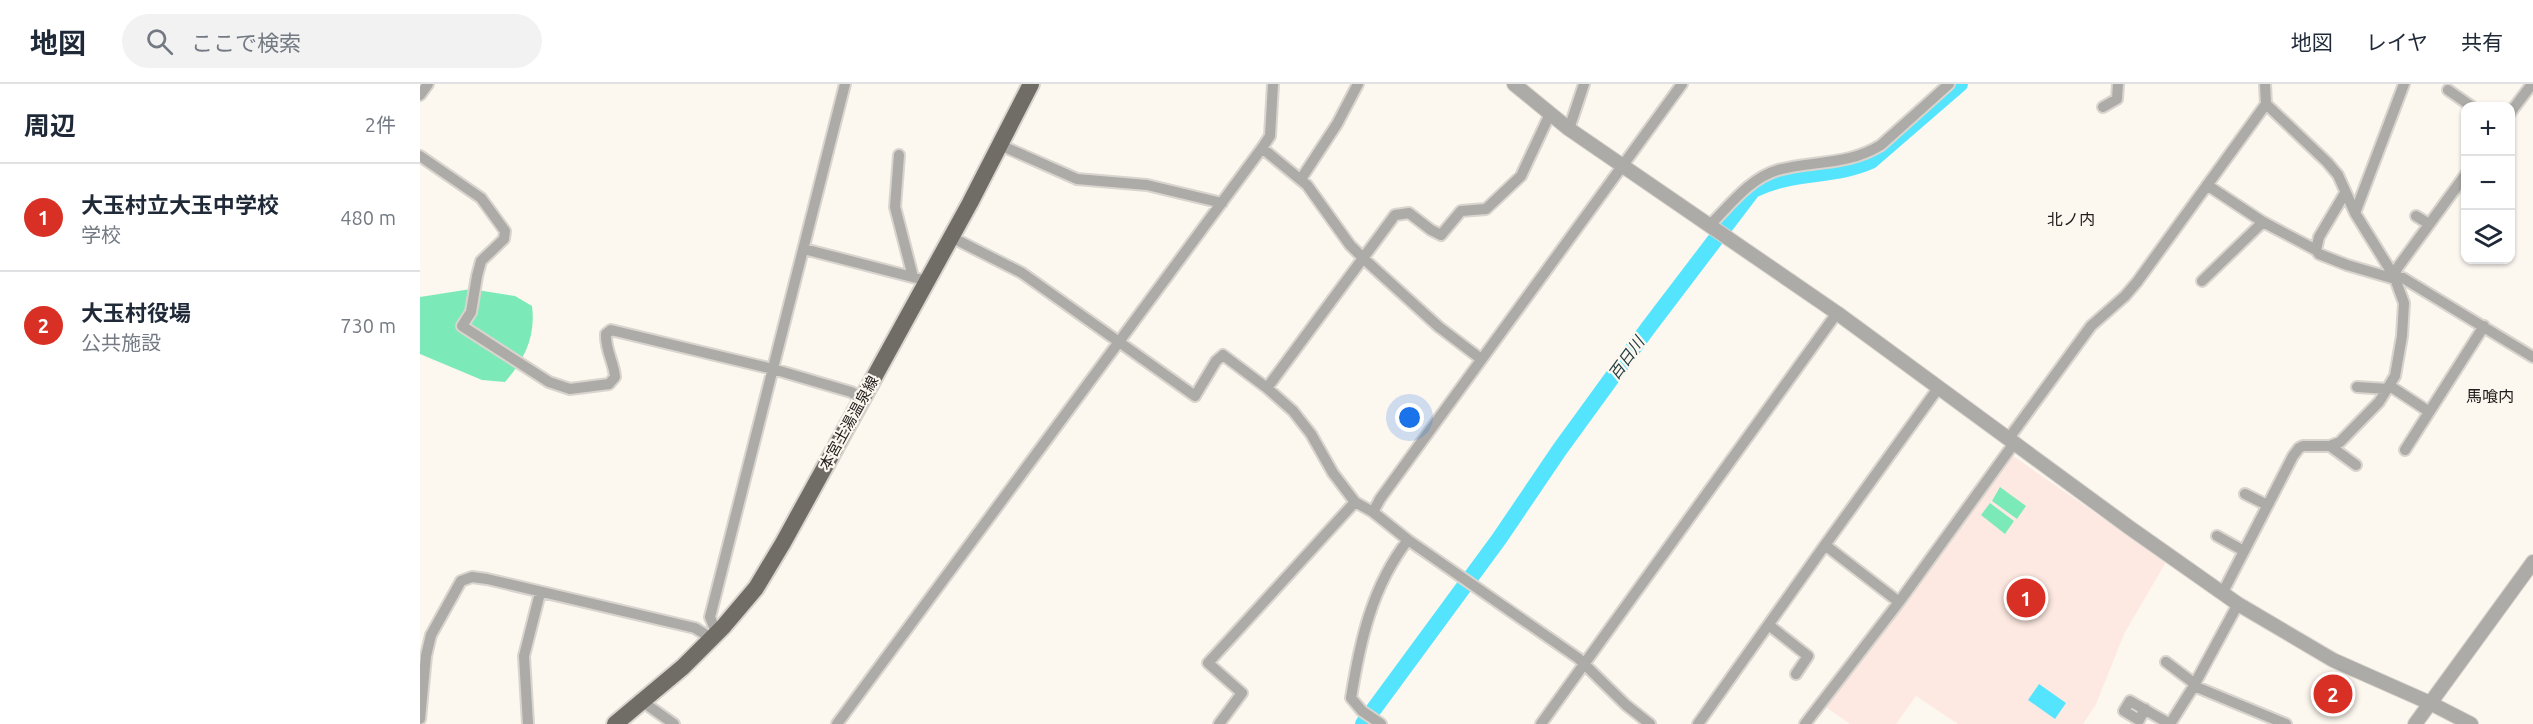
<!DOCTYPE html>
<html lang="ja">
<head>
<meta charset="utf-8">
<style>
	:root { --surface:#fff; --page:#f2f2f3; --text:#1f2937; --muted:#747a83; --line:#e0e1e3; --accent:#d93025 }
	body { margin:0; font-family:Ubuntu,"Noto Sans JP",sans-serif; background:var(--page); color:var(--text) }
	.controls { position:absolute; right:18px; top:18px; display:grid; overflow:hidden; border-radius:12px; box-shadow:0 2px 4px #0004 }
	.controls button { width:54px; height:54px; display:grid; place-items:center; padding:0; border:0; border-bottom:2px solid var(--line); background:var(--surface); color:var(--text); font:30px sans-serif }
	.you { position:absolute; left:990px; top:334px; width:21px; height:21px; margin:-15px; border:4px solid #fff; border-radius:50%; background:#1a73e8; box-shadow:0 0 0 9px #1a73e833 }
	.badge { display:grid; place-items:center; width:39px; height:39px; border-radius:50%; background:var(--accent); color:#fff; font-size:20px; font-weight:700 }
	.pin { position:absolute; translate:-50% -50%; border:3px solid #fff; box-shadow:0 2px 6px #0006 }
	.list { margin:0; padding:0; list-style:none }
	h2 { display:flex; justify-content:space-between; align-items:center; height:78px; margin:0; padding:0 24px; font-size:26px }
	h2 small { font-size:20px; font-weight:400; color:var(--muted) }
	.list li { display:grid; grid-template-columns:39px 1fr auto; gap:18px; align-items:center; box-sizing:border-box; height:108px; padding:0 24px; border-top:2px solid var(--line) }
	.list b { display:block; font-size:22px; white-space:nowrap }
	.list p { margin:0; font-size:20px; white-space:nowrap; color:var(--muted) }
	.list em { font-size:20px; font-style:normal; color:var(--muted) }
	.icon { flex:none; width:33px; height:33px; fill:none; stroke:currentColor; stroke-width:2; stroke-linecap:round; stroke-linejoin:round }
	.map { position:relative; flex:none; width:2113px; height:640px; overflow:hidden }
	header { display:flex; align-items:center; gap:36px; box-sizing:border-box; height:84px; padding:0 30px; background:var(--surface); border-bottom:2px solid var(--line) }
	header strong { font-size:28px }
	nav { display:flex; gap:33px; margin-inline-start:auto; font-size:21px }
	.search { width:420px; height:54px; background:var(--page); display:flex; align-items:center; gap:15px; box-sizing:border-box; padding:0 21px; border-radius:33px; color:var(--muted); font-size:22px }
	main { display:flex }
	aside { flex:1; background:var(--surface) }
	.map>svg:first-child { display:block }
	.education { fill:#fde9e1 }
	.green { fill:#7ceab8 }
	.water { fill:#54e4fe }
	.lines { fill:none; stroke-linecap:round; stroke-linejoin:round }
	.river { stroke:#54e4fe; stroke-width:16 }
	.minor-casing { stroke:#d9d5ce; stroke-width:14 }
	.tertiary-casing { stroke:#d9d5ce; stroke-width:16 }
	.primary-casing { stroke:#d9d5ce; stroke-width:20 }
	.minor { stroke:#adaba8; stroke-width:10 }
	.tertiary { stroke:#adaba8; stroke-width:14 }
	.primary { stroke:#706c66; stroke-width:16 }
	.labels { text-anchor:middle; stroke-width:4.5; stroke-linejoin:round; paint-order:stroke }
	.street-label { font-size:15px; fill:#22201e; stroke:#fcf7ef }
	.neighbourhood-label { font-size:16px; fill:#22201e; stroke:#fcf7ef }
	.water-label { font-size:16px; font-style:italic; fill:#253d42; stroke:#fcf7ef }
</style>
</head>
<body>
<header>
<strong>地図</strong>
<div class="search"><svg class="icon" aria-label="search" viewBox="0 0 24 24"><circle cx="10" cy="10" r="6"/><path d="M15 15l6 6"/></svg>ここで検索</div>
<nav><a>地図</a><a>レイヤ</a><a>共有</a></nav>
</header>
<main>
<aside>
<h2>周辺<small>2件</small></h2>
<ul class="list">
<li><span class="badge">1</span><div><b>大玉村立大玉中学校</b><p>学校</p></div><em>480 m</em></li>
<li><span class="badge">2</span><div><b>大玉村役場</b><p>公共施設</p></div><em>730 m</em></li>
</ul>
</aside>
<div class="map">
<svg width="2113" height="640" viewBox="0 0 2113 640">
	<rect width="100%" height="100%" fill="#fcf7ef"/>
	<!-- education -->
	<path class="education" d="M1593,372l153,106 -42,72 -28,70 -13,20h-125l-42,-28 -20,28h-46l-24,-17z"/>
	<!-- green -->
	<path class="green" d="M51,205l44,7 17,10c4,31 -8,54 -27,76l-23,-2 -62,-26v-57z
		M1580,403l26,19 -9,13 -25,-18z
		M1570,419l24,18 -9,13 -24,-19z"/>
	<!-- water -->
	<path class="water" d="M1619,600l27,19 -11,16 -27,-19z"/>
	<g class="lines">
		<!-- river -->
		<path class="river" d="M943,640l136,-185 61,-90 88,-121 105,-138c40,-20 80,-12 118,-29l89,-77"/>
		<defs>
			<path id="minor" d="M2028,6l23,16
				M0,11l8,-11
				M1683,23l14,-8 1,-15
				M2090,29l22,-29
				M1149,45l15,-45
				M580,61l77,34 70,6 75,18
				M842,64l45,37 43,60 13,13 76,69 42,32
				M479,71l-4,52 18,70
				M0,72l61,42 24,33 -1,8 -23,22 -4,15 -6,36 -9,14 87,56 21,7 39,-5 6,-7c-1,-15 -10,-27 -9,-43l5,-4 162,39 78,23 11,6
				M881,95l36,-55 21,-40
				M1787,101l56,37 53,28
				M1925,109l-26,44 -3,13 3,4 28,11 48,14
				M1935,129l49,-129
				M1996,132l13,8
				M1290,141c20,-20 40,-47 68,-55 37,-10 69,-4 103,-25l68,-61
				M531,153l71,36 173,123 21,-35 7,-6 44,33 26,23 18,23 22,39 22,29 18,10 35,28 170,118 48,47 24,19
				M384,165l116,30 7,3
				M1974,192l9,2 130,79
				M1974,192l4,-9 68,-93
				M1782,197l61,-59
				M1970,302l38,25
				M1937,303l31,2
				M847,304l128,-173 14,-2 22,17 10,5 20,-24 25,-2 35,-33 29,-62
				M1589,354l82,-112 34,-30 12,-14 129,-178
				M1910,362l26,19
				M1985,366l79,-124
				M1825,410l22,11
				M953,428l7,-13 302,-415
				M1797,452l27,15
				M1803,508l70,-136 6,-8 4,-2h27l10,-4 39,-40 16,-26 7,-40 2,-33 -10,-27 -39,-63 -17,-38 -11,-13 -61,-58 -1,-20
				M1479,518l-74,-57 114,-158
				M1350,542l38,30 -12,18
				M296,548l-6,-15 135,-533
				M1746,578l29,22
				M1774,602l92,38
				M223,618l31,22
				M1725,625l-6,11 -15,-9 6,-10 40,23
				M0,635l6,-63 5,-21 30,-54 11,-4 15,2 208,49 16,10
				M108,640l-4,-68 16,-63
				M417,640l425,-576 8,-12 3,-52
				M799,640l23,-31 -34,-30 147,-161
				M961,640l-19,-13 -11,-13c9,-57 21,-112 57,-158
				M1121,640l296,-411
				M1278,640l127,-179
				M1385,640l94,-122 116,-160
				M1750,640l22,-35 46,-85"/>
			<path id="tertiary" d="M1094,0l55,45 268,184 293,215 108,76 95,56 97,43 41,21
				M1995,640l118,-162"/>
			<path id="primary" d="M195,640l68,-57 40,-40 33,-39 27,-45 187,-340 61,-119"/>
		</defs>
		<!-- minor casing -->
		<use href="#minor" class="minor-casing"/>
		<!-- tertiary casing -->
		<use href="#tertiary" class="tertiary-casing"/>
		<!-- primary casing -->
		<use href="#primary" class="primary-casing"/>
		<!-- minor -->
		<use href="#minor" class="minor"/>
		<!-- tertiary -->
		<use href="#tertiary" class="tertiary"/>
		<!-- primary -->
		<use href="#primary" class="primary"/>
	</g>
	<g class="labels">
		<!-- street labels -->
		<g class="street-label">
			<text transform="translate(429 339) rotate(-61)" y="5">本宮土湯温泉線</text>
		</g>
		<!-- neighbourhood labels -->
		<g class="neighbourhood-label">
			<text x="1651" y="141">北ノ内</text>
			<text x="2070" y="318">馬喰内</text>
		</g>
		<!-- water labels -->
		<g class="water-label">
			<text transform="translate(1206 274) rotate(-54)" y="6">百日川</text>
		</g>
	</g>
</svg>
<div class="controls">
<button>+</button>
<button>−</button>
<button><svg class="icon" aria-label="layers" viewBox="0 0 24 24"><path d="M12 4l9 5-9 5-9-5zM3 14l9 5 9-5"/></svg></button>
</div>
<div class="you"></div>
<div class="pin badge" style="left:1606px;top:514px">1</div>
<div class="pin badge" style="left:1913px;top:610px">2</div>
</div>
</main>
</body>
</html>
